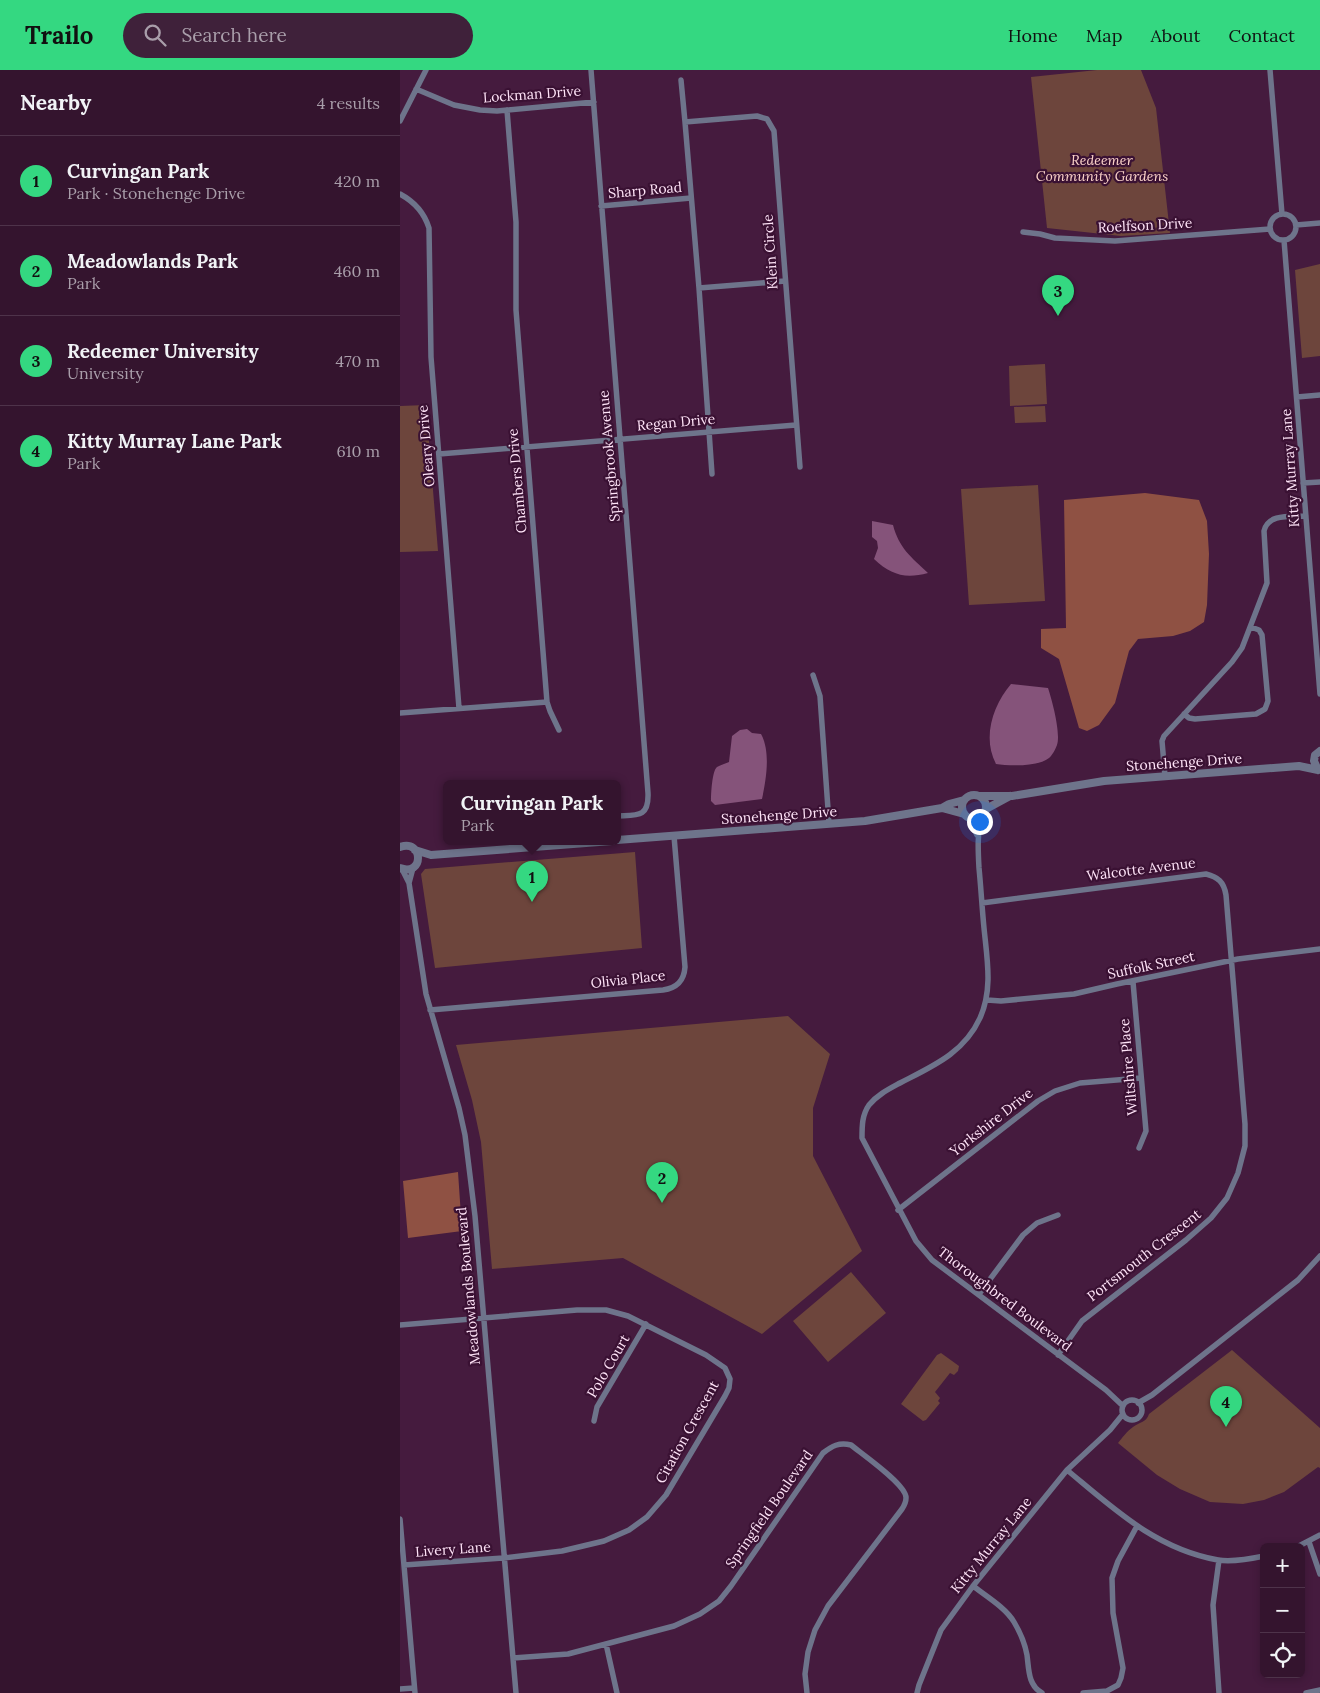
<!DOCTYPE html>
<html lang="en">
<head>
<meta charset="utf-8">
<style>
	:root { --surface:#34142e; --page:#3f213a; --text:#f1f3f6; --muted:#a99eaa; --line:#4e334a; --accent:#34d881 }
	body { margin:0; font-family:Lora,serif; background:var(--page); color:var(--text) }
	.controls { position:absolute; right:15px; bottom:15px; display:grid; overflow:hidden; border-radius:8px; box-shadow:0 2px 8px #0003 }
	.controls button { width:45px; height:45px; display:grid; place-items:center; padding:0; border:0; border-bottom:1px solid var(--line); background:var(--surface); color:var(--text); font:25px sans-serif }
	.you { position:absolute; left:579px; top:751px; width:18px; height:18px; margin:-12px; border:4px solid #fff; border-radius:50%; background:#1a73e8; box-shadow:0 0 0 8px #1a73e833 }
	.badge { display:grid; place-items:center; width:32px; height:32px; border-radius:50%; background:var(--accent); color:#111; font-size:16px; font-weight:700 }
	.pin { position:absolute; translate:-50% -41px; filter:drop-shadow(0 1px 2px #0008) }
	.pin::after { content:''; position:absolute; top:26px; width:18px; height:15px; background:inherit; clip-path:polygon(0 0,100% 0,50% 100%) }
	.popup { position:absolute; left:43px; top:710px; width:178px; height:65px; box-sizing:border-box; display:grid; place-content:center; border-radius:8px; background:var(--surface); filter:drop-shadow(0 1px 4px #0005); font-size:16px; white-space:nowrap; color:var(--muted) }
	.popup b { font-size:19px; color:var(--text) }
	.popup::after { content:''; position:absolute; left:50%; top:100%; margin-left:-10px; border:10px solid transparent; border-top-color:var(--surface) }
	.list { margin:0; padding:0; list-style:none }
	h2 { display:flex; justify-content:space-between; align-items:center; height:65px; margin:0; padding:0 20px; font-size:21px }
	h2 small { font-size:16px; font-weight:400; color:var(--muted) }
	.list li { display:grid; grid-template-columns:32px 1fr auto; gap:15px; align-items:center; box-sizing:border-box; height:90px; padding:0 20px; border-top:1px solid var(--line) }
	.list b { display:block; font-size:19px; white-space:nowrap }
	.list p { margin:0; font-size:16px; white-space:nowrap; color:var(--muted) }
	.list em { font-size:16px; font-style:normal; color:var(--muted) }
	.icon { flex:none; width:28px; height:28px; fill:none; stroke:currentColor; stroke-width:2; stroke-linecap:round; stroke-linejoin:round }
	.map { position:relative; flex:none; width:920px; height:1623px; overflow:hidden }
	header { display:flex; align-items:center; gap:30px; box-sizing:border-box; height:70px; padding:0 25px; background:var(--accent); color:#111 }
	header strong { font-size:24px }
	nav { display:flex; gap:28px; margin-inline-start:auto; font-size:18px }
	.search { width:350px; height:45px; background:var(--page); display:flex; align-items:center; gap:12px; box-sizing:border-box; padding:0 18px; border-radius:28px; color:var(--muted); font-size:19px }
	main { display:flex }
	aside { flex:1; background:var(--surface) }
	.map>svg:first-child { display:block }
	.green { fill:#6d453c }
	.forest { fill:#8f5143 }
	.water { fill:#85537a }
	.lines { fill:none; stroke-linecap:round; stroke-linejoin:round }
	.minor { stroke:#6e748b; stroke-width:5.5 }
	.tertiary { stroke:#6e748b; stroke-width:8 }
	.labels { text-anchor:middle; stroke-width:4.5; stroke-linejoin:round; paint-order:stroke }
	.street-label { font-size:14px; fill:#fee3f7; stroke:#3a1133 }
	.park-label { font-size:14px; font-style:italic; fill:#fbd3c9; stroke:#3a1133 }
</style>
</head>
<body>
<header>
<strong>Trailo</strong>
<div class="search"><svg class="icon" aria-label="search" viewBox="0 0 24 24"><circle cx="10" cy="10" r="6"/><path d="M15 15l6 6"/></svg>Search here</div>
<nav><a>Home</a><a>Map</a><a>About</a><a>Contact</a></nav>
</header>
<main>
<aside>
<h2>Nearby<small>4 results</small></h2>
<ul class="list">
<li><span class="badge">1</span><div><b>Curvingan Park</b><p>Park · Stonehenge Drive</p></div><em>420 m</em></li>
<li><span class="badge">2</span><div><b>Meadowlands Park</b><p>Park</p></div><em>460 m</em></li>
<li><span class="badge">3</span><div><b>Redeemer University</b><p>University</p></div><em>470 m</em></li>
<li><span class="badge">4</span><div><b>Kitty Murray Lane Park</b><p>Park</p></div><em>610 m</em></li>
</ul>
</aside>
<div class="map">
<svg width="920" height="1623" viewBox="0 0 920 1623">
	<rect width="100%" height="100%" fill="#451b3e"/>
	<!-- green -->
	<path class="green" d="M697,0h44l15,38 14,125 -49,3 -74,-8 -16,-151z
		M920,194v92l-18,2 -7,-88z
		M645,294l2,40 -37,2 -1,-40z
		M26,335l12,146 -38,1v-146z
		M645,336l1,16 -31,1 -1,-16z
		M638,415l7,116 -76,4 -8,-116z
		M235,782l7,96 -207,20 -14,-94 4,-5z
		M388,946l42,38 -17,54v48l49,95 -100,83 -139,-76 -131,11 -11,-127 -9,-42 -16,-55z
		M451,1202l35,41 -58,49 -35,-41z
		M832,1280l88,78v40l-2,-1 -34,25 -20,8 -21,4 -33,-2 -30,-13 -23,-14 -39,-32c4,-5 9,-12 15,-16 6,-5 13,-4 16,-13z
		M541,1283l18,13 -1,5 -4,4 -4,-2 -15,19 5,6 -2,3 2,2 -14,17 -3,1 -22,-17 36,-49z"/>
	<!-- forest -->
	<path class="forest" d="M745,423l54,7 8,21 2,33 -2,51 -3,17 -14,9 -17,5 -35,3 -9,12 -14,52 -16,22 -12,6 -8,-3 -20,-69 -18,-11v-19l25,-1 -2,-128z
		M58,1102l4,59 -54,7 -5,-57z"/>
	<!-- water -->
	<path class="water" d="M472,451l21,4c6,23 18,32 35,48 -23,6 -37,2 -54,-14l4,-11 -1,-7 -5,-4z
		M611,614l37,4c4,12 13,45 9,57 -1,3 -5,11 -8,13 -11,9 -40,8 -53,6 -14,-26 -3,-59 15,-80z
		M347,659l5,4 9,1c10,18 5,46 1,65l-47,6 -4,-4c0,-7 1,-30 6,-34 3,-2 8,-3 12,-5l3,-26 8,-6z"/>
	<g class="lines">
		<!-- minor -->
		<path class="minor" d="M191,0l57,723c1,25 -11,22 -31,23
			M870,0l12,144
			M281,10l4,42 72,-6 10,3 7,12 26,336
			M16,19l38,16 26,5 17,1 97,-9
			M107,40l9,112v88l31,392 3,9 9,19
			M0,51l26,-51
			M285,52l14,166 13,186
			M0,124c15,8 24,18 29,34l2,129 28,351
			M201,136l90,-8
			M870 157a13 13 0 1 1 26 0a13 13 0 1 1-26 0Z
			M896,155l24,-2
			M623,162l17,2 15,4 60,3 155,-12
			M884,170l36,454
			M299,218l86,-7
			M897,327l23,-2
			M39,384l357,-29
			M903,413l17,-1
			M413,605l7,21 9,127
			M0,643l147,-11
			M784,644l5,4 6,1 61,-5 9,-5 3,-8 -6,-66 -3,-5 -8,-3
			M765,706l-3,-35 2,-5 68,-74 10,-14 25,-65 -3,-52c4,-18 27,-14 42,-15
			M582,746c-5,17 -4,34 -3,52 2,20 3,40 5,60 3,31 9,61 -4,90 -16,35 -47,48 -80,65 -11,6 -23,12 -31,22 -7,10 -7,21 -7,33l54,103 16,19 174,130 17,16
			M569,748l8,17
			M13,798l-4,15 17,111 33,114 6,27 10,81 41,477
			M2,799l7,14
			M582,833l224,-29c12,3 18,8 20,21l19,229v22l-7,27 -11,25 -16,20 -25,22 -104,81 -24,34
			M733,912l13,149 -7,17
			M587,930l14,1 73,-7 43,-10 121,-25 82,-10
			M30,940l233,-20c14,-2 21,-9 22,-23l-11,-131
			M498,1140l140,-109 17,-10 25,-8 61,-5
			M579,1224l44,-59 14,-12 21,-8
			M0,1255l177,-15h29l22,6 78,39 19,13 5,11 -1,9 -4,8 -59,99 -19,22 -18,13 -25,11 -42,10 -59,7 -99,7
			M722 1340a10 10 0 1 1 20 0a10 10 0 1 1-20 0Z
			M738,1333l14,-8 146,-115 22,-24
			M194,1351l3,-14 49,-83
			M667,1400c47,39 89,79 151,90 14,2 32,-1 46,-4
			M0,1449l15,174
			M909,1472l11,32
			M897,1477l23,-12
			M573,1516c13,10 33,22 41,36 6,10 11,22 13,33 2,15 1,30 15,38
			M206,1574l11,49
			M113,1588l55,-4 106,-28 26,-12 19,-13 12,-15 92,-133c9,-7 16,-11 28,-8 11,9 56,40 55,53 0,4 -2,8 -4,11l-74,97 -13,24 -7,22 -3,22 2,19
			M0,1619l14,-1
			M517,1623l2,-8 22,-55 32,-44 94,-116 43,-40 13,-16
			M683,1623l24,-2 11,-6 3,-7 2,-10 -10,-55 -1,-35 6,-17 19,-35
			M819,1623l-6,-88 6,-45
			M906,1623l14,-3"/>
		<!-- tertiary -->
		<path class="tertiary" d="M918,700l-4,-9 1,-6 5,-4
			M562 737a12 12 0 1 1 24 0a12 12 0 1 1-24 0Z
			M580,726h32l92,-15 195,-15 19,4
			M542,738l22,6
			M586,739l24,-13
			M217,770l248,-19 77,-13 7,-4 15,-4
			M0,777c24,-8 24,30 0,21
			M15,780l16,5 181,-14"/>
	</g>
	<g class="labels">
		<!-- street labels -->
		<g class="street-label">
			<text transform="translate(132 24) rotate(-4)" y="5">Lockman Drive</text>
			<text transform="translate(245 120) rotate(-5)" y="5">Sharp Road</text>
			<text transform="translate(745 155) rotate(-3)" y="5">Roelfson Drive</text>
			<text transform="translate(370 182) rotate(-94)" y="5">Klein Circle</text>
			<text transform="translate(276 352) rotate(-5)" y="5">Regan Drive</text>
			<text transform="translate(26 376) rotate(-95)" y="5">Oleary Drive</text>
			<text transform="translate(209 386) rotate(-95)" y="5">Springbrook Avenue</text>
			<text transform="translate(890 398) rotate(-94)" y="5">Kitty Murray Lane</text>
			<text transform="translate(117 411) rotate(-95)" y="5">Chambers Drive</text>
			<text transform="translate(784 692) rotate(-4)" y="5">Stonehenge Drive</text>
			<text transform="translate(379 745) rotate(-4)" y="5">Stonehenge Drive</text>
			<text transform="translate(741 799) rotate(-7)" y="5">Walcotte Avenue</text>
			<text transform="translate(751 895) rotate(-12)" y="5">Suffolk Street</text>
			<text transform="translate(228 909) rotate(-6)" y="5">Olivia Place</text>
			<text transform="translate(728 997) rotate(-95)" y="5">Wiltshire Place</text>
			<text transform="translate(591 1052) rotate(-38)" y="5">Yorkshire Drive</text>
			<text transform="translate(744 1185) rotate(-38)" y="5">Portsmouth Crescent</text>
			<text transform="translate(68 1216) rotate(-95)" y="5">Meadowlands Boulevard</text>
			<text transform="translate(605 1229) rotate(37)" y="5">Thoroughbred Boulevard</text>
			<text transform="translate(208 1296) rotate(-60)" y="5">Polo Court</text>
			<text transform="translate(287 1362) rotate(-61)" y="5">Citation Crescent</text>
			<text transform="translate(369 1439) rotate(-55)" y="5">Springfield Boulevard</text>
			<text transform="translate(591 1475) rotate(-51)" y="5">Kitty Murray Lane</text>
			<text transform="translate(53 1479) rotate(-4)" y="5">Livery Lane</text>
		</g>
		<!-- park labels -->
		<g class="park-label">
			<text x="702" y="95">Redeemer<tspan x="702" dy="16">Community Gardens</tspan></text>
		</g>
	</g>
</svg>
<div class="controls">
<button>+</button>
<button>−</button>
<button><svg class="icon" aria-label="locate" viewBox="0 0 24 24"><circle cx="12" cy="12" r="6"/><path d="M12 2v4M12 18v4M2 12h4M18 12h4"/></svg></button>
</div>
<div class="you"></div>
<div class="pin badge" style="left:132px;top:832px">1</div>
<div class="popup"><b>Curvingan Park</b>Park</div>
<div class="pin badge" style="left:262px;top:1133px">2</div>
<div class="pin badge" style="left:658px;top:246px">3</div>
<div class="pin badge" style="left:826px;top:1357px">4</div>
</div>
</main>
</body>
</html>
